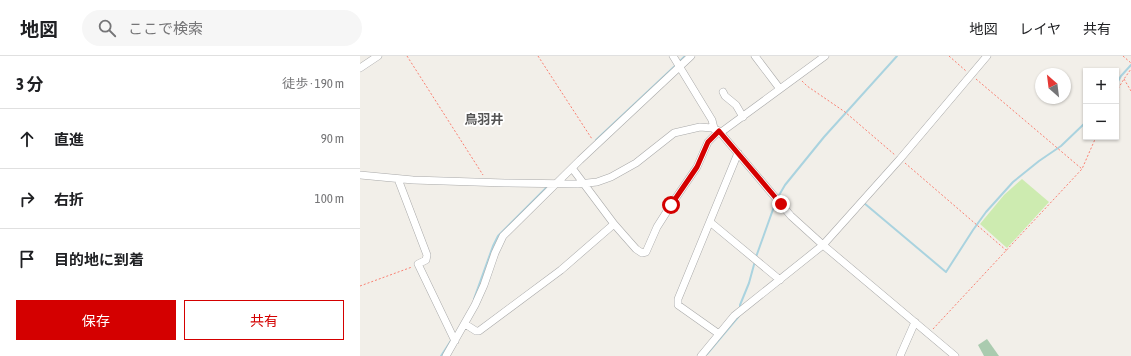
<!DOCTYPE html>
<html lang="ja">
<head>
<meta charset="utf-8">
<style>
	:root { --surface:#fff; --page:#f6f6f6; --text:#202124; --muted:#757577; --line:#e0e0e0; --accent:#d40000 }
	body { margin:0; font-family:"Asap Condensed","Noto Sans JP",sans-serif; background:var(--page); color:var(--text) }
	.controls { position:absolute; right:12px; top:12px; display:grid; overflow:hidden; border-radius:0px; box-shadow:0 1px 3px #0004 }
	.controls button { width:36px; height:36px; display:grid; place-items:center; padding:0; border:0; border-bottom:1px solid var(--line); background:var(--surface); color:var(--text); font:20px sans-serif }
	.compass { position:absolute; left:675px; top:12px; width:36px; height:36px; border-radius:50%; background:var(--surface); box-shadow:0 1px 3px #0004; rotate:332deg }
	.stop { position:absolute; width:12px; height:12px; margin:-9px; border:3px solid #d40000; border-radius:50%; background:#fff }
	.stop.end { background:#d40000; border-color:#fff; box-shadow:0 1px 4px #0008 }
	.list { margin:0; padding:0; list-style:none }
	h2 { display:flex; justify-content:space-between; align-items:center; height:52px; margin:0; padding:0 16px; font-size:17px }
	h2 small { font-size:13px; font-weight:400; color:var(--muted) }
	.list li { display:grid; grid-template-columns:26px 1fr auto; gap:12px; align-items:center; box-sizing:border-box; height:60px; padding:0 16px; border-top:1px solid var(--line) }
	.list b { display:block; font-size:15px; white-space:nowrap }
	.list em { font-size:13px; font-style:normal; color:var(--muted) }
	.actions { display:flex; gap:8px; padding:12px 16px }
	.actions a { flex:1; padding:9px 0; border:1px solid var(--accent); border-radius:0px; text-align:center; font-size:14px; color:var(--accent) }
	.actions .main { background:var(--accent); color:#fff }
	.icon { flex:none; width:22px; height:22px; fill:none; stroke:currentColor; stroke-width:2; stroke-linecap:round; stroke-linejoin:round }
	.map { position:relative; flex:none; width:771px; height:300px; overflow:hidden }
	header { display:flex; align-items:center; gap:24px; box-sizing:border-box; height:56px; padding:0 20px; background:var(--surface); border-bottom:1px solid var(--line) }
	header strong { font-size:19px }
	nav { display:flex; gap:22px; margin-inline-start:auto; font-size:14px }
	.search { width:280px; height:36px; background:var(--page); display:flex; align-items:center; gap:10px; box-sizing:border-box; padding:0 14px; border-radius:22px; color:var(--muted); font-size:15px }
	main { display:flex }
	aside { flex:1; background:var(--surface) }
	.map>svg:first-child { display:block }
	.grass { fill:#cdebb0 }
	.cemetery { fill:#aacbaf }
	.lines { fill:none; stroke-linecap:round; stroke-linejoin:round }
	.stream { stroke:#aad3df; stroke-width:2 }
	.minor-casing { stroke:#a9a9a9; stroke-width:8 }
	.path { stroke:#fa8072; stroke-width:1; stroke-dasharray:2 2; stroke-linecap:butt }
	.minor { stroke:#fff; stroke-width:7 }
	.route { stroke:#d40000; stroke-width:5 }
	.labels { text-anchor:middle; stroke-width:3.5; stroke-linejoin:round; paint-order:stroke }
	.quarter-label { font-size:13px; font-weight:bold; fill:#555; stroke:#fff }
</style>
</head>
<body>
<header>
<strong>地図</strong>
<div class="search"><svg class="icon" aria-label="search" viewBox="0 0 24 24"><circle cx="10" cy="10" r="6"/><path d="M15 15l6 6"/></svg>ここで検索</div>
<nav><a>地図</a><a>レイヤ</a><a>共有</a></nav>
</header>
<main>
<aside>
<h2>3 分<small>徒歩 · 190 m</small></h2>
<ul class="list">
<li><svg class="icon" aria-label="ahead" viewBox="0 0 24 24"><path d="M12 20V5M6 11l6-6 6 6"/></svg><div><b>直進</b></div><em>90 m</em></li>
<li><svg class="icon" aria-label="right" viewBox="0 0 24 24"><path d="M7 20v-9h11M14 6l5 5-5 5"/></svg><div><b>右折</b></div><em>100 m</em></li>
<li><svg class="icon" aria-label="arrive" viewBox="0 0 24 24"><path d="M6 21V4h12l-3 4 3 4H6"/></svg><div><b>目的地に到着</b></div></li>
</ul>
<div class="actions"><a class="main">保存</a><a>共有</a></div>
</aside>
<div class="map">
<svg width="771" height="300" viewBox="0 0 771 300">
	<rect width="100%" height="100%" fill="#f2efe9"/>
	<!-- grass -->
	<path class="grass" d="M662,123l27,23 -42,46 -27,-24 24,-29z"/>
	<!-- cemetery -->
	<path class="cemetery" d="M627,283l12,17h-15l-6,-11z"/>
	<g class="lines">
		<!-- stream -->
		<path class="stream" d="M319,6l6,-6
			M756,29l5,-9 10,-11
			M236,84l80,-75
			M418,141l7,-12 39,-48 73,-81
			M504,147l82,69 27,-42 13,-18 27,-30 26,-21 22,-15 25,-24
			M396,201l20,-56
			M114,243l19,-53 5,-10 50,-50
			M380,253v-4l9,-22 6,-22
			M347,298l32,-38
			M81,300l11,-17"/>
		<defs>
			<path id="minor" d="M313,0l39,64 2,8
				M395,0l25,33
				M0,12l18,-12
				M363,36l2,4 11,9 7,12
				M360,77l105,-77
				M212,112l42,56 22,25 6,4 4,-1 11,-25 14,-22 26,-38 11,-25 11,-11
				M0,119l53,5 92,3 73,1 19,-2 14,-5 25,-14 38,-30 26,-6 12,1 7,3 72,85 32,29 132,111
				M38,123l29,76 -1,5 -8,4 37,77
				M350,166l70,58
				M105,268l11,7h3l82,-61 53,-46
				M359,278l-41,-29v-6l60,-146
				M86,300l29,-51 9,-20 11,-32 8,-17 77,-76 111,-104
				M341,300l33,-40 89,-71 77,-86 87,-103
				M540,300l15,-34"/>
		</defs>
		<!-- minor casing -->
		<use href="#minor" class="minor-casing"/>
		<!-- path -->
		<path class="path" d="M47,0l76,119
			M178,0l54,83
			M589,0l17,15
			M763,0l8,7
			M616,23l106,90
			M764,23l7,12
			M442,25l5,5 38,26 50,43
			M756,36l8,-13 7,-10
			M545,107l102,88
			M0,230l52,-19
			M573,273l149,-160 14,-32"/>
		<!-- minor -->
		<use href="#minor" class="minor"/>
	</g>
	<g class="lines">
		<!-- route -->
		<path class="route" d="M311,149l26,-38 11,-25 11,-11 62,73"/>
	</g>
	<g class="labels">
		<!-- quarter labels -->
		<g class="quarter-label">
			<text x="124" y="68">鳥羽井</text>
		</g>
	</g>
</svg>
<div class="controls">
<button>+</button>
<button>−</button>
</div>
<svg class="compass" viewBox="-18 -18 36 36"><path d="M0-13l5 13h-10z" fill="#e53935"/><path d="M0 13l5-13h-10z" fill="#757577"/></svg>
<div class="stop" style="left:311px;top:149px"></div>
<div class="stop end" style="left:421px;top:148px"></div>
</div>
</main>
</body>
</html>
